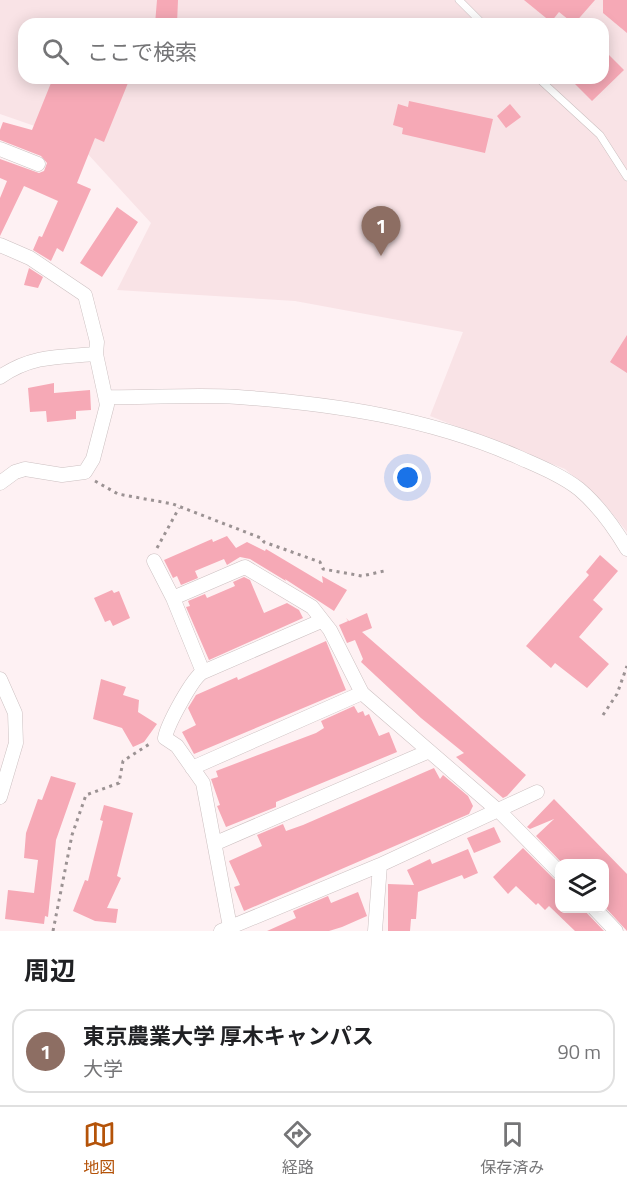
<!DOCTYPE html>
<html lang="ja">
<head>
<meta charset="utf-8">
<style>
	:root { --surface:#fff; --page:#f6f6f6; --text:#202124; --muted:#757577; --line:#e0e0e0; --accent:#b45309 }
	body { margin:0; font-family:"Titillium Web","Noto Sans JP",sans-serif; background:var(--page); color:var(--text) }
	.controls { position:absolute; right:18px; bottom:18px; display:grid; overflow:hidden; border-radius:12px; box-shadow:0 3px 15px #0003 }
	.controls button { width:54px; height:54px; display:grid; place-items:center; padding:0; border:0; border-bottom:2px solid var(--line); background:var(--surface); color:var(--text); font:30px sans-serif }
	.you { position:absolute; left:408px; top:478px; width:21px; height:21px; margin:-15px; border:4px solid #fff; border-radius:50%; background:#1a73e8; box-shadow:0 0 0 9px #1a73e833 }
	.badge { display:grid; place-items:center; width:39px; height:39px; border-radius:50%; background:var(--accent); color:#fff; font-size:20px; font-weight:700 }
	.pin { position:absolute; translate:-50% -50px; filter:drop-shadow(0 2px 3px #0008) }
	.pin::after { content:''; position:absolute; top:32px; width:21px; height:18px; background:inherit; clip-path:polygon(0 0,100% 0,50% 100%) }
	.list { margin:0; padding:0; list-style:none }
	h2 { display:flex; justify-content:space-between; align-items:center; height:78px; margin:0; padding:0 24px; font-size:26px }
	h2 small { font-size:20px; font-weight:400; color:var(--muted) }
	.list li { display:grid; grid-template-columns:39px 1fr auto; gap:18px; align-items:center; box-sizing:border-box; height:84px; margin:0 12px 12px; padding:0 12px; border:2px solid var(--line); border-radius:18px }
	.list b { display:block; font-size:22px; white-space:nowrap }
	.list p { margin:0; font-size:20px; white-space:nowrap; color:var(--muted) }
	.list em { font-size:20px; font-style:normal; color:var(--muted) }
	.icon { flex:none; width:33px; height:33px; fill:none; stroke:currentColor; stroke-width:2; stroke-linecap:round; stroke-linejoin:round }
	.map { position:relative; flex:none; width:627px; height:931px; overflow:hidden }
	.search { position:absolute; background:var(--surface); box-shadow:0 3px 15px #0003; left:18px; right:18px; top:18px; height:66px; display:flex; align-items:center; gap:15px; box-sizing:border-box; padding:0 21px; border-radius:18px; color:var(--muted); font-size:22px }
	.sheet { height:174px; background:var(--surface) }
	nav { display:flex; justify-content:space-around; align-items:center; box-sizing:border-box; height:84px; border-top:2px solid var(--line); background:var(--surface); font-size:16px; color:var(--muted) }
	nav a { display:grid; justify-items:center; gap:3px }
	nav .on { color:var(--accent) }
	.map>svg:first-child { display:block }
	.built { fill:#f9e3e6; fill-rule:evenodd }
	.building { fill:#f6a9b6 }
	.lines { fill:none; stroke-linecap:round; stroke-linejoin:round }
	.lane-casing { stroke:#ccc0c1; stroke-width:8 }
	.street-casing { stroke:#ccc0c1; stroke-width:15 }
	.path { stroke:#9b9293; stroke-width:3; stroke-dasharray:3 4.5; stroke-linecap:butt }
	.lane { stroke:#fff; stroke-width:7 }
	.street { stroke:#fff; stroke-width:14 }
</style>
</head>
<body>
<div class="map">
<svg width="627" height="931" viewBox="0 0 627 931">
	<rect width="100%" height="100%" fill="#fef1f3"/>
	<!-- built -->
	<path class="built" d="M0,0h627v532l-24,-30 -38,-33 -135,-53 33,-84 -168,-31 -178,-11 34,-67 -76,-83 -75,-26zM24,24h579v54h-579z"/>
	<!-- building -->
	<path class="building" d="M157,0h21l-1,24h-22z
		M524,0h71l-21,24 -15,-12 -8,10z
		M603,0h24v33l-24,-20z
		M603,49l21,21 -32,31 -23,-23h34z
		M53,78h77l-26,64 -9,-4 -18,45 14,6 -28,63 -6,-4 -6,13 -18,-11 6,-14 3,1 16,-36 -34,-15 -24,50v-38l7,-17 -7,-3v-19l39,14 5,-2 3,-8 -6,-7 -41,-16v-10l3,-8 29,8z
		M409,101l84,18 -8,34 -83,-19 1,-6 -10,-3 5,-21 10,3z
		M510,104l11,13 -15,11 -9,-12z
		M117,207l21,15 -36,55 -22,-14z
		M29,268l14,9 -5,11 -14,-3z
		M627,335v38l-17,-11z
		M54,383v10l36,-3 1,20 -15,1v8l-29,3 -1,-11 -16,1 -2,-24z
		M227,536l9,12 11,-6 18,9 1,-2 57,34 -1,-7 25,14 -13,21 -49,-32 1,2 -36,-22 -10,-2 -13,8 -3,-6 -29,12 3,7 -17,7 -4,-9 -4,2 -9,-18 48,-21 1,3z
		M600,555l18,16 -25,29 10,9 -24,28 30,27 -22,24 -32,-25 -4,5 -25,-22 63,-71 -3,-3z
		M244,577l6,3 14,33 23,-10 12,7 4,8 -94,42 -23,-53 4,-1 -2,-5 17,-7 2,4 28,-12 -2,-4z
		M112,590l2,3 5,-2 11,27 -17,8 -3,-6 -5,2 -11,-24z
		M367,613l5,15 -10,4 164,143 -19,21 -4,2 -47,-41 8,-4 -43,-35 -60,-56 2,-3 -8,-19 -8,3 -8,-18 9,-4 -2,-3 3,3z
		M326,641l20,49 -152,64 -12,-22 14,-7 -8,-17 8,-13 41,-18 1,3z
		M101,679l25,8 -3,8 16,5 -1,12 19,12 -13,18 -11,5 -11,-19 -29,-9z
		M354,706l4,7 5,-2 2,5 4,-2 10,22 10,-4 8,20 -121,50v5l-50,20 -9,-21 3,-1 -9,-26 7,-2 -2,-6 100,-38 8,-5 -3,-7z
		M434,768l6,11 3,-4 25,21 5,10 -4,8 -225,97 -10,-24 6,-2 -11,-24 33,-15 -5,-11 26,-11 3,7 17,-6z
		M51,776l25,7 -20,57 -8,77 -3,-1 -1,8 -39,-5 3,-29 26,3 4,-33 -14,-2 2,-25 12,-34 4,1z
		M554,799l73,75v57l-23,-25v-42h-41l-27,-28 18,-17 -24,10 -3,-2z
		M104,805l29,8 -16,63 4,2 -14,30 11,1 -2,14 -21,-2 -22,-10 12,-31 3,1 15,-60 -3,-1z
		M494,827l7,15 -27,11 -7,-15z
		M523,848l31,31 6,3v27h23l21,22h-29l-26,-25 -4,4 -7,-7 -2,2 -20,-19 -8,8 -15,-17z
		M468,849l10,24 -14,6 -2,-4 -44,17 -2,27h-5l-1,12h-22v-47l26,1 -7,-15 23,-11 2,5z
		M358,892l9,24 -25,11 -13,4h-62l29,-13 -3,-7 35,-15 3,7z"/>
	<g class="lines">
		<defs>
			<path id="lane" d="M459,0l24,24
				M538,78l62,57 27,42"/>
			<path id="street" d="M0,149l38,15
				M0,245l30,13 55,37 12,47 -1,12 11,51 -14,54 -8,13 -23,3 -37,-6 -10,3 -15,11
				M0,377c32,-22 59,-20 96,-23
				M106,397c44,1 88,-3 132,0 97,7 191,21 280,60 20,9 43,18 61,32 20,17 35,38 48,60
				M154,561l19,37 30,74c-10,5 -36,53 -38,66l12,8 26,37 27,144
				M173,598l72,-31 67,40 18,23 32,63 140,121 58,59
				M203,672l118,-51
				M0,679l15,34 1,30 -16,54
				M192,768l170,-75
				M216,843l211,-91
				M594,908l22,23
				M221,931l159,-66 157,-73
				M375,931l5,-66"/>
		</defs>
		<!-- lane casing -->
		<use href="#lane" class="lane-casing"/>
		<!-- street casing -->
		<use href="#street" class="street-casing"/>
		<!-- path -->
		<path class="path" d="M95,481l23,13 55,10 88,34 3,4 56,20 3,7 39,7 22,-5
			M157,548l22,-40
			M603,715l14,-21 10,-28
			M53,931l19,-96 14,-40 33,-12 4,-22 28,-18"/>
		<!-- lane -->
		<use href="#lane" class="lane"/>
		<!-- street -->
		<use href="#street" class="street"/>
	</g>
</svg>
<div class="controls">
<button><svg class="icon" aria-label="layers" viewBox="0 0 24 24"><path d="M12 4l9 5-9 5-9-5zM3 14l9 5 9-5"/></svg></button>
</div>
<div class="you"></div>
<div class="pin badge" style="left:381px;top:256px;background:#8d6e63">1</div>
<div class="search"><svg class="icon" aria-label="search" viewBox="0 0 24 24"><circle cx="10" cy="10" r="6"/><path d="M15 15l6 6"/></svg>ここで検索</div>
</div>
<section class="sheet">
<h2>周辺<small></small></h2>
<ul class="list">
<li><span class="badge" style="background:#8d6e63">1</span><div><b>東京農業大学 厚木キャンパス</b><p>大学</p></div><em>90 m</em></li>
</ul>
</section>
<nav>
<a class="on"><svg class="icon" aria-label="map" viewBox="0 0 24 24"><path d="M3 6l6-2 6 2 6-2v14l-6 2-6-2-6 2zM9 4v14M15 6v14"/></svg>地図</a>
<a><svg class="icon" aria-label="directions" viewBox="0 0 24 24"><path d="M12 3l9 9-9 9-9-9zM9 14v-3h6M13 9l2 2-2 2"/></svg>経路</a>
<a><svg class="icon" aria-label="saved" viewBox="0 0 24 24"><path d="M7 4h10v16l-5-4-5 4z"/></svg>保存済み</a>
</nav>
</body>
</html>
